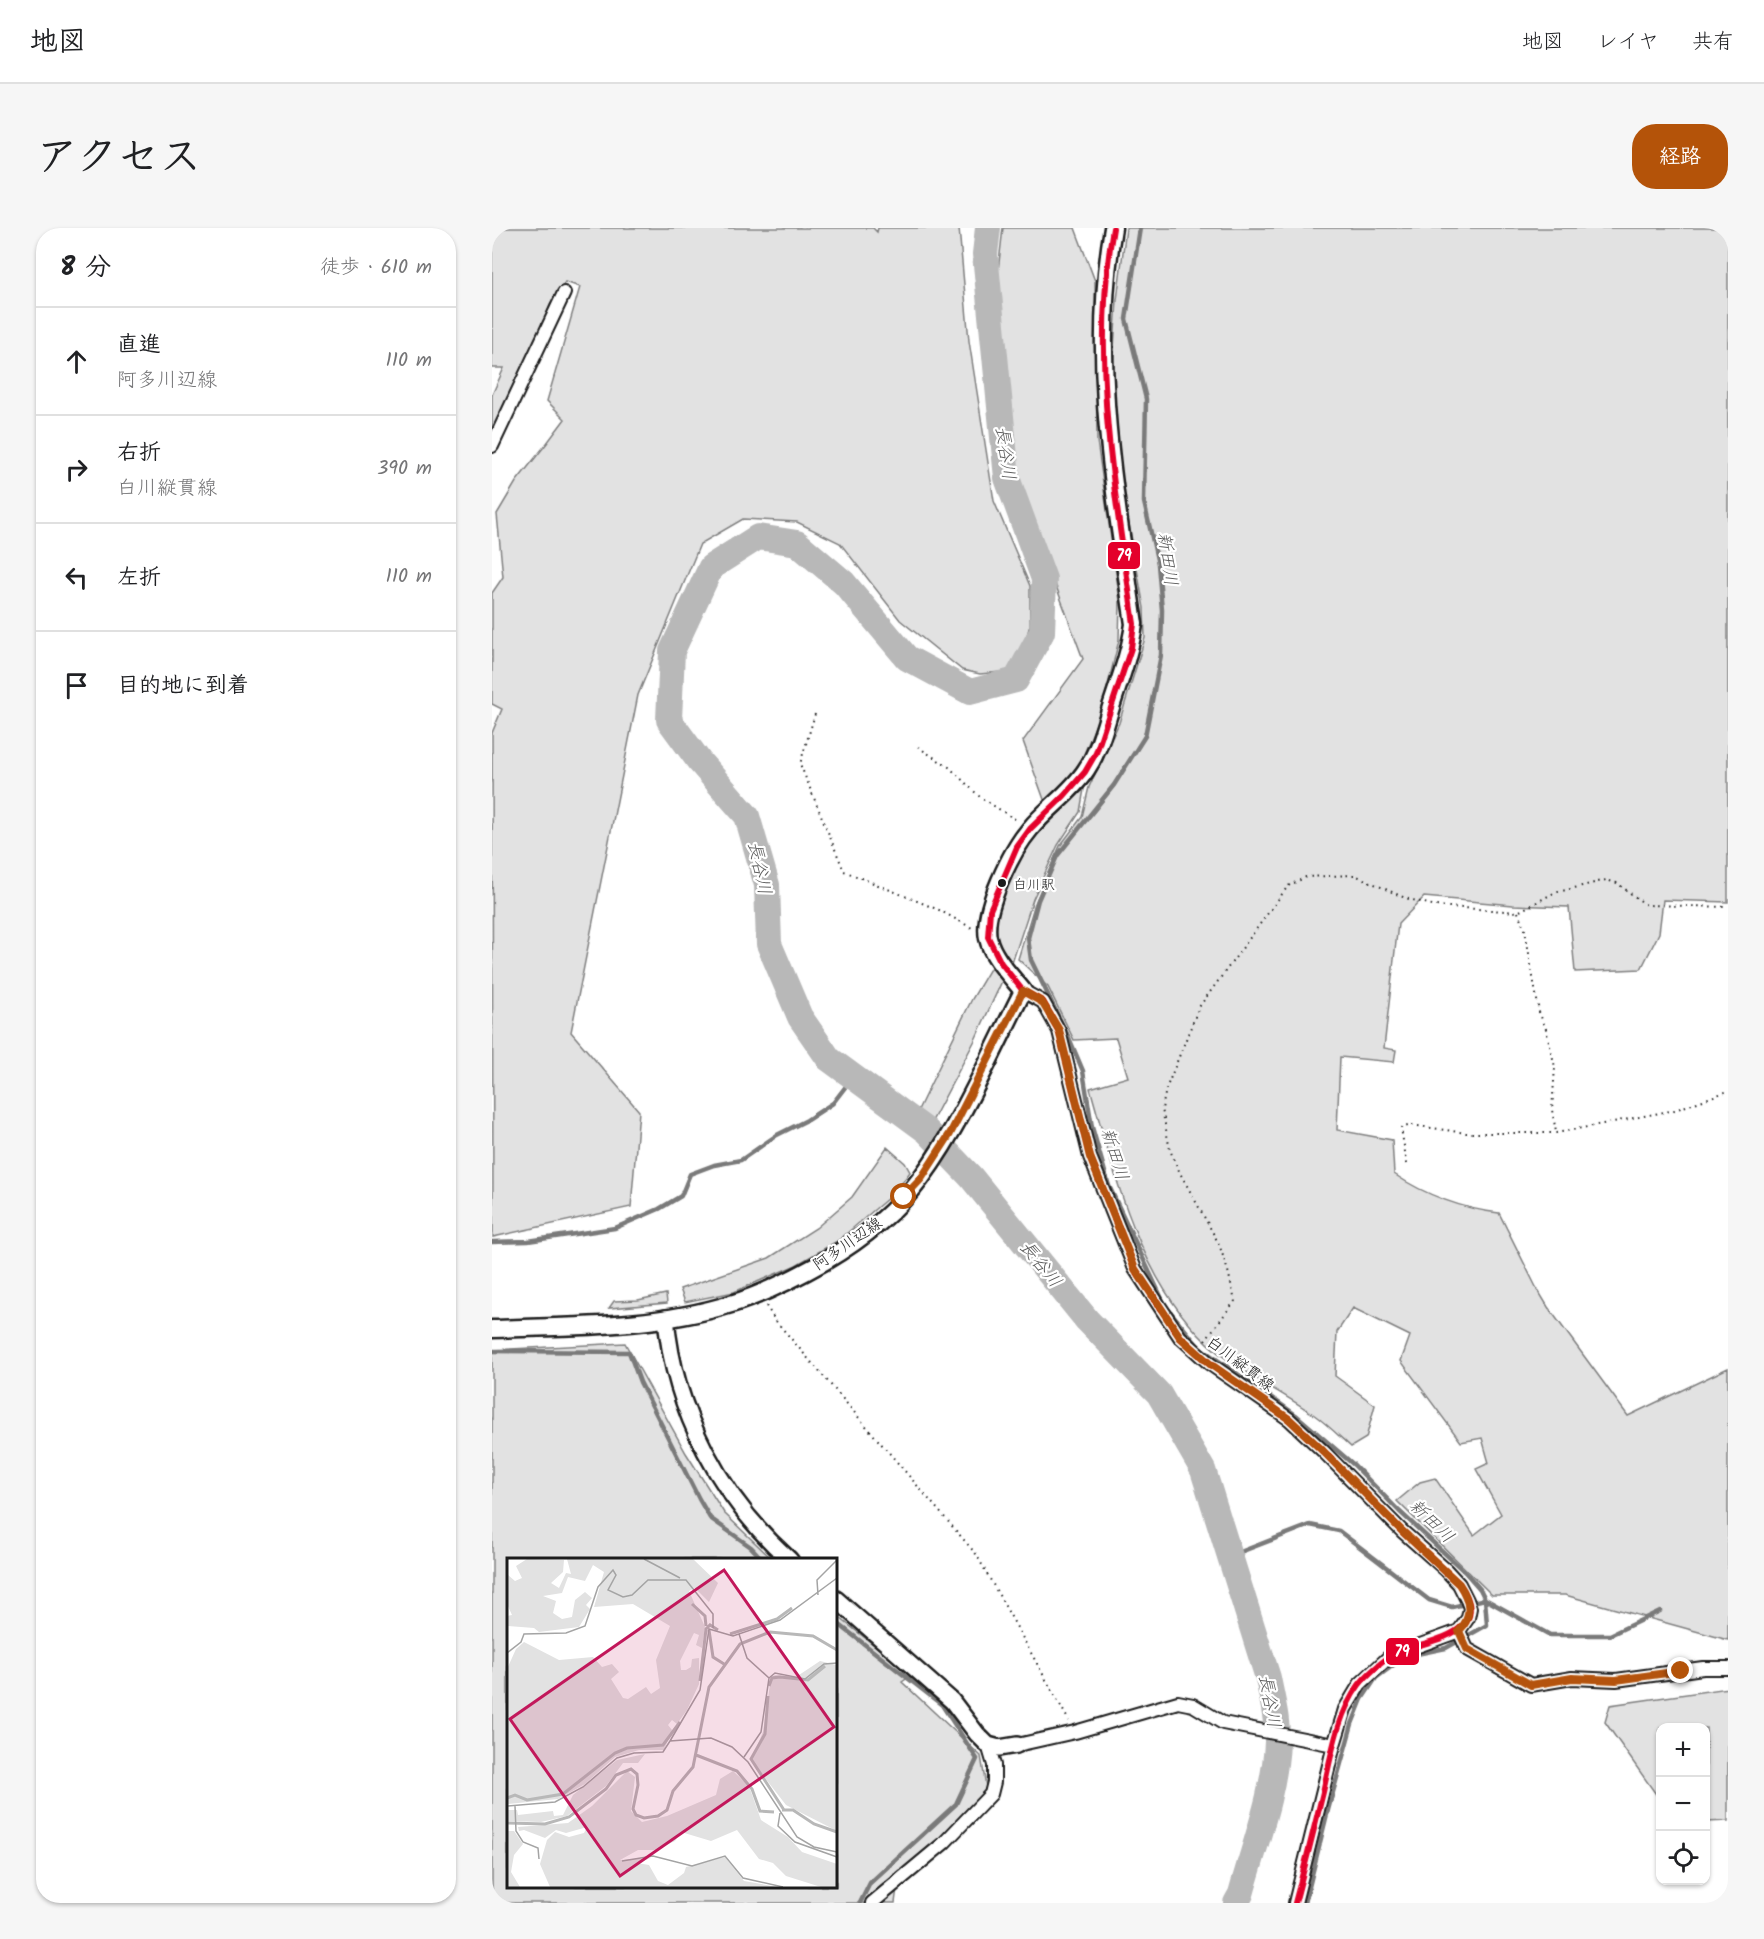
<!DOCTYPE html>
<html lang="ja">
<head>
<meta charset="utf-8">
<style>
	:root { --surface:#fff; --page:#f6f6f6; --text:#202124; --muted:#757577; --line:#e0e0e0; --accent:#b45309 }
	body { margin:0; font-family:Kalam,"Klee One",sans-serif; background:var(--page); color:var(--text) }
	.controls { position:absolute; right:18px; bottom:18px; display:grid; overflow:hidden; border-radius:12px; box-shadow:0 2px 4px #0004 }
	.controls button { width:54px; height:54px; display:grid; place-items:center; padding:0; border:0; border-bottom:2px solid var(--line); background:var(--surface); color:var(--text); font:30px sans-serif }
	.stop { position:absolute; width:18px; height:18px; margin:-14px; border:4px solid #b45309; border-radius:50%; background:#fff }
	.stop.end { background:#b45309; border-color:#fff; box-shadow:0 2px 6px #0008 }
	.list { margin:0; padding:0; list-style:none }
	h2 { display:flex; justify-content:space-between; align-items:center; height:78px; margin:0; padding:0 24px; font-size:26px }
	h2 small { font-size:20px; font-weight:400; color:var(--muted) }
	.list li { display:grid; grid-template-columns:39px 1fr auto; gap:18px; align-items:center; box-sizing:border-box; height:108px; padding:0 24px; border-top:2px solid var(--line) }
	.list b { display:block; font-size:22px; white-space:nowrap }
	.list p { margin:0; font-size:20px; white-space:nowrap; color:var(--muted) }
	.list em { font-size:20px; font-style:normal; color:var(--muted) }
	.icon { flex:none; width:33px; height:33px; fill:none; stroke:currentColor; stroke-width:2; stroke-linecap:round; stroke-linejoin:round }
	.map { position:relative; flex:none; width:1236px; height:1675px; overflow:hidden; border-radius:24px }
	header { display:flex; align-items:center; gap:36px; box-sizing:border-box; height:84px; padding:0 30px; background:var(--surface); border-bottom:2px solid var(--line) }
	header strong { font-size:28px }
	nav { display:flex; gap:33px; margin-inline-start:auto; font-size:21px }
	.intro { display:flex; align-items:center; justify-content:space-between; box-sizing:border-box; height:144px; padding:0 36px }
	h1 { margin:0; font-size:42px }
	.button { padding:15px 27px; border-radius:24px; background:var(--accent); color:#fff; font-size:21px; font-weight:700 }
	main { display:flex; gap:36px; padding:0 36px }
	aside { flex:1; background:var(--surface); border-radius:24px; box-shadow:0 2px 4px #0004 }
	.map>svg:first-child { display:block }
	.green { fill:#e2e2e2; stroke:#7f7f7f; stroke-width:1.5 }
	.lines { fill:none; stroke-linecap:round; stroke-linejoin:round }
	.stream { stroke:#7a7a7a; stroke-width:4.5 }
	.river { stroke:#b8b8b8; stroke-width:26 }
	.minor-casing { stroke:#1c1c1c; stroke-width:16 }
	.tertiary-casing { stroke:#1c1c1c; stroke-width:20 }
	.secondary-casing { stroke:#1c1c1c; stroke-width:21 }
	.path { stroke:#1c1c1c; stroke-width:2; stroke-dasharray:1.5 4.5; stroke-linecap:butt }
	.minor { stroke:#fff; stroke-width:12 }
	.tertiary { stroke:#fff; stroke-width:15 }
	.secondary { stroke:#fff; stroke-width:16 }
	.bus-1-casing { stroke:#fff; stroke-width:10 }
	.bus-1 { stroke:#e4002b; stroke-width:6 }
	.route { stroke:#b45309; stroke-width:8 }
	.bus-dot { fill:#1c1c1c; stroke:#fff; stroke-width:2 }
	.labels { text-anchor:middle; stroke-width:4.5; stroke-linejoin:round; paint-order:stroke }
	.bus-label { font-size:14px; fill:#1c1c1c; stroke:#fff; text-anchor:start }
	.street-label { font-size:16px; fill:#1c1c1c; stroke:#fff }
	.water-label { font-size:18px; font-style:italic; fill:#5a5a5a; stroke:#fff }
	.inset-river { fill:none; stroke:#b8b8b8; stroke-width:3 }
	.inset-road { fill:none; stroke:#a4a4a4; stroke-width:1.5 }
	.view { fill:#c2185b; fill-opacity:0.15; stroke:#c2185b; stroke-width:3 }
	.inset-edge { fill:none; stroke:#1c1c1c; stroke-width:3 }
	.line-badge { stroke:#fff; stroke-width:2 }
	.badge-label { font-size:16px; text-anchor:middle; font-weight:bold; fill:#fff }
</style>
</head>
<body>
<header>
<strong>地図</strong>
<nav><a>地図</a><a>レイヤ</a><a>共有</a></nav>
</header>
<div class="intro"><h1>アクセス</h1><a class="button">経路</a></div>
<main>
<aside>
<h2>8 分<small>徒歩 · 610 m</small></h2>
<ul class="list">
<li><svg class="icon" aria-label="ahead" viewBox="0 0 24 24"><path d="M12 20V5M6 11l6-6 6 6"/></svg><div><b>直進</b><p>阿多川辺線</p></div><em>110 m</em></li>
<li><svg class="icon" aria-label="right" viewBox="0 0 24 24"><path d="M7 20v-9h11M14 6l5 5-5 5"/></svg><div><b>右折</b><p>白川縦貫線</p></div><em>390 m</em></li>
<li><svg class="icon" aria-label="left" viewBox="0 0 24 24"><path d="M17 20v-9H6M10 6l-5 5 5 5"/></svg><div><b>左折</b></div><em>110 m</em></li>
<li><svg class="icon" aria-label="arrive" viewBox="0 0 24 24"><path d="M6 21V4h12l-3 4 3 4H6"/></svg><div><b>目的地に到着</b></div></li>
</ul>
</aside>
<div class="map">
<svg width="1236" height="1675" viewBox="0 0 1236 1675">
	<rect width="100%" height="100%" fill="#fff"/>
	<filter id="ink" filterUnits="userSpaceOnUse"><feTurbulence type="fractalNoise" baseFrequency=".0167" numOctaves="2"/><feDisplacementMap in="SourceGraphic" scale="12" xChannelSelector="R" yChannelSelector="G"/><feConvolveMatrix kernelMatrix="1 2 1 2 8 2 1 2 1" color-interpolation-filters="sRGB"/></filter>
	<g filter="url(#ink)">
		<!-- green -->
		<path class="green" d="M0,0h381l4,4 1,-4h81l10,113 25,160 36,85v39l-8,27 -11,19 -31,3 -18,-4 -62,-50 -60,-77 -43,-21 -54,-3 -43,25 -62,151 -67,337 68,79 -8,96 -138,30 -1,-504 10,-24 -10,-5v-111l11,-16 -6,-63 19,-32 31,-39 18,-24 -18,-18 33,-114 -15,-5 -15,23 -11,29 -47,97v-36l12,-27h-12z
			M511,0h72l20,53 2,160 23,160 -1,39 -17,69 -22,55 -34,41 -23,-64 60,-82 -64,-173 -9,-67 -13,-139z
			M634,0h602v674l-65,-2 -4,33 -18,36 -66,3 -6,-65 -56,-2 -89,-8 -26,27 -14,124 12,2 -2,12 -54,-5 -3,73 55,10 2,34c31,21 69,35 105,39l37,74 12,20 80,109 100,-48v272l-163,-45h-73l-95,-94 23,-19 15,-4 39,57 27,-21 -25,-45 13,-6 -7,-25 -21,4 -60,-81 9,-25 -57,-28 -16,24 -2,44 40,29 -9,33 -15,9c-12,-11 -24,-23 -38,-33 -30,-21 -68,-40 -96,-62 -76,-64 -101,-173 -127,-264l38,-11 -12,-39 -42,2 -26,-53 -30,-28 17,-56 25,-57 22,-29 7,-30 30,-64 26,-85 -1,-30 -26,-146 -6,-81 5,-81z
			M592,561l-4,23 -22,33 -25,54 -22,67c-4,-8 -11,-17 -13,-25 -7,-30 16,-81 36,-103 15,-18 34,-33 50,-49z
			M499,739l11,14 -27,59 -44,83 -14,-11 55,-113z
			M395,919l18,16 5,9 -15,20 -56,48 -43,25 -62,27 -49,10 -5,-13 89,-31 47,-30 36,-31z
			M174,1066l1,9 -58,5 5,-7 24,-1z
			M133,1115l61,110 38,60 48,46 -264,1v326h328v-271l76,60 -10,7 79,74 5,31 -8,17 -81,84 -2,15h-403v-553z
			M1236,1460v133l-22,1v-94h-46v72l-55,-78 5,-17z"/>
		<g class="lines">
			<!-- stream -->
			<path class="stream" d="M648,0l-14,91 20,80 -2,103 14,62 4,46 -1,45 -16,81 -31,49 -57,71 -19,44 -10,38 3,22 38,78 14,33 9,56 17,59 55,117
				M0,1014l36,-1 87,-13 44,-19 22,-13 9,-22 24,-9 27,-5 36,-25 30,-15 26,-17 20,-26
				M677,1082l30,37 97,68 58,50 45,46 66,61 15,17 5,10 2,26 -41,23 -29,6 -22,10 -19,14 -14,21 -10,25 -24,86 -23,93
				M0,1123l137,1 11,30 59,117 11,19 41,29 12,13
				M738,1328l80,-31 29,6 90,69 23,7 33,-8 65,36h60l50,-24
				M344,1394l106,83 35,54 -21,45 -86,79 -10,20"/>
			<!-- river -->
			<path class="river" d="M496,0l-3,26 22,224 37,101 -2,53 -26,48 -46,12 -63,-34 -63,-75 -47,-40 -39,-6 -47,30 -39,84 -3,69 30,41 48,55 20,69 2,59 31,73 29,42 98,72 44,46 116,143 72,74 44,76 65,208c4,21 10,42 9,64 -2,50 -23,104 -36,152l-5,9"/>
			<defs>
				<path id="minor" d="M0,218l72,-153
					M531,763l20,11 16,29 31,126 45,112 45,68 30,27 79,55 34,32 79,80 44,39 13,14 8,16 3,8 -2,10 -9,13 -69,25 -30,28 -15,25 -11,36 -39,158
					M967,1403l8,18 64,36 41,-7 44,2 87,-12h25
					M525,1517l58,-13 103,-30 15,3 30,18 111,22
					M380,1675l72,-60 47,-49 3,-12v-17l-6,-20"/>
				<path id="tertiary" d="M174,1090c8,93 55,181 124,242
					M344,1371l116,102 25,33 11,11 11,3 18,-3"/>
				<path id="secondary" d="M0,1101c79,-3 162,-1 239,-25 33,-10 64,-26 94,-43 36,-21 71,-49 96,-83 40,-54 71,-126 102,-187 -12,-15 -31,-34 -35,-53 -6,-28 24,-88 42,-109 17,-21 41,-36 56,-59 13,-19 18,-41 25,-63 9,-28 19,-54 23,-83 -19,-131 -44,-264 -21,-396"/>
			</defs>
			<!-- minor casing -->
			<use href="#minor" class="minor-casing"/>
			<!-- tertiary casing -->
			<use href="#tertiary" class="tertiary-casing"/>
			<!-- secondary casing -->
			<use href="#secondary" class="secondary-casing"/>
			<!-- path -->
			<path class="path" d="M323,486l-15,50 44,107 95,39 33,18
				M426,519l31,20 32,31 37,23
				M1026,684l7,18 14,82 7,17 9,38 -3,43 4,22
				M915,936l-6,-36 10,-3 55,8h90l119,-23 53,-19
				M274,1078l9,14 201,234 93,167
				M713,1112l30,-39 -7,-30 -9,-27 -39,-71 -10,-23 -8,-41 4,-20 33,-82 89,-121 18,-9 49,-2 50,23 31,8 82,6 36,-19 52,-13 11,3 29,22 82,2"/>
			<!-- minor -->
			<use href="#minor" class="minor"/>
			<!-- tertiary -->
			<use href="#tertiary" class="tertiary"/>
			<!-- secondary -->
			<use href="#secondary" class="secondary"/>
			<defs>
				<path id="bus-1" d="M621,0c-23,132 2,265 21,396l-3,24 -35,105 -11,19 -21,24 -34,33 -13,18 -27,63 -2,27 13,26 22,28 20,11 16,29 31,126 45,112 45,68 30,27 79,55 34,32 79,80 57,53c38,53 -35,55 -66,71 -9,4 -28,22 -34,30 -22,30 -28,72 -36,107 -9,37 -18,74 -28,111"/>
			</defs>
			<!-- bus-1 casing -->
			<use href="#bus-1" class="bus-1-casing"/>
			<!-- bus-1 -->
			<use href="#bus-1" class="bus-1"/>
		</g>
	</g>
	<g class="lines" filter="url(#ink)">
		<!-- route -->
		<path class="route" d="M412,969l17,-18 29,-45 73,-143 19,11 17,28 31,127 45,112 45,68 30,27 79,55 34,32 79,80 57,53c11,16 14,33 0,47l8,18 64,36 41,-7 44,2 65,-9"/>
	</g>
	<!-- markers -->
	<circle class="bus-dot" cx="510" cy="655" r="5"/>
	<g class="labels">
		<!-- bus labels -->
		<g class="bus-label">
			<text x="521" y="661">白川駅</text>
		</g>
		<!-- street labels -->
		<g class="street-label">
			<text transform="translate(355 1015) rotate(-35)" y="6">阿多川辺線</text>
			<text transform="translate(749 1135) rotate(37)" y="6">白川縦貫線</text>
		</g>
		<!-- water labels -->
		<g class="water-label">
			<text transform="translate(514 225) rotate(82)" y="6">長谷川</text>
			<text transform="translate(676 331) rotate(82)" y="6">新田川</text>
			<text transform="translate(268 640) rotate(78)" y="6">長谷川</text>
			<text transform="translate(623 926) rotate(73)" y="6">新田川</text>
			<text transform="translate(549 1036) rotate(51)" y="6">長谷川</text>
			<text transform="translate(940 1293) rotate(44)" y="6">新田川</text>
			<text transform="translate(778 1473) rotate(80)" y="6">長谷川</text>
		</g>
	</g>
	<!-- overview -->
	<g transform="translate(15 1330)">
		<rect width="330" height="330" fill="#fff"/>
		<path d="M20,1l37,1 -1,12 -12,11 8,5 7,-15 5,1 -4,-15h126l25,24 -9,19 -14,-14 -6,3 16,36 -3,21 -6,-3 3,-10 -5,-2 -14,28 1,9h5l5,-3 1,-8 7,-1v26l-12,26 -10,14 -5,-4 -4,5 4,5 -8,20h-25l-24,7 -30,27 -27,15 -51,5v-135l9,-20 8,-7 35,18 34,-3 9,10 10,-3 7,8 -8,7 12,19 5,1 18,-12 5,7 9,-6 -4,-28 14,-34 -37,-22 -39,3 10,-35 -11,-7 -8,16 -17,-4 -6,16 -19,3 13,5 -3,12 9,6 10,-2 3,-17 10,-8 7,6 -6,7 4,4 -11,18 -40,5 -5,-4 -27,-2v-10l5,-1 -5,-11v-30l8,7 7,-3 -6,-12zM313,103l17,4v166l-51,-26 -35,-45 12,-28 8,-54 4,-3 21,2zM138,196l-7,9h-15l-17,23 -39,30 -26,6 -34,-1v-11h10l1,5 35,-4 1,5 9,-1 10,-20 44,-35zM120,213l8,6 -4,34 11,11 25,-6 49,-21 4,-16 13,-8 16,15 12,34 27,17 14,15 35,12v23h-16l-35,-11 -13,-13 -14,-4 -22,-29 -26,11 -30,-9 -6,9 -19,9h-18l-18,10 31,-2 -14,5 12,2 9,16 10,4 16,-12 2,-6 39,-10 19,24 34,6h-228l-10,-23 7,-24 8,-8 14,5 15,-4 3,-6 -21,6 -10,-3 -11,8 -21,-8 -5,1 -1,-4 50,-4 24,-17zM0,273h7l9,13 -9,11 -3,17 9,15h-13z" fill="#e2e2e2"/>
		<path class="inset-river" d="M185,46l13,12 1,10M202,72l4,27 11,7M223,76l47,-15 15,-11M193,123l6,-52 4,-4 8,5M262,128l3,-8 8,-1 28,3 17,-14M261,138l-3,38 -14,25 33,51M189,197l41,16 15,18 8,22 14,1M0,240l8,-3 12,5 36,-6 52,-41 12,-5 36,-3 17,-23M275,252h11l21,14 23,8M0,265l38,1 24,-7 37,-28 10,-14 15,-6 6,5 1,11 -5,24 3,6 8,3 14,-2 9,-6 6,-19 20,-24 16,-80 31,-43 30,-12 43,4 24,14"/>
		<path class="inset-road" d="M137,1l36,19M311,37l-1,-15 20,-20M232,76l8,24 22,20 -8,54 -17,25M0,95l14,-11 3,-8 42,-1 19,-7 13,-39 15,-17 3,5 -8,15 15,7 9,-2 16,-15h38l27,34v14M262,120l6,-5 30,6 19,-15 13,-1M163,183l30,-51 9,-61 24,7 47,-16 57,-42M0,248l48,-4 28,-15 34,-29 17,-5 29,-1 7,-11 41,-3 21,9 16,15 49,75 17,10 23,5M8,248l1,25 7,11 15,6 1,11M273,255l-2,13 17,16 42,15M115,303l31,-5 39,10 33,-10 18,22 40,9"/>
		<path class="view" d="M217,12l110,157 -214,149 -110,-157z"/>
		<rect width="330" height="330" class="inset-edge"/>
	</g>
	<g class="line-badge">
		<rect x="615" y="313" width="34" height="29" rx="6" fill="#e4002b"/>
		<rect x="893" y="1409" width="35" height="29" rx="6" fill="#e4002b"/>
	</g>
	<g class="badge-label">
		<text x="632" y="333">79</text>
		<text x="910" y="1429">79</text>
	</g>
</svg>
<div class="controls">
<button>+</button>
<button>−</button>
<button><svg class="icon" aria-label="locate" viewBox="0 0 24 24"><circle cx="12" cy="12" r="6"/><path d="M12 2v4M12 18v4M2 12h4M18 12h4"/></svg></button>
</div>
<div class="stop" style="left:412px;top:969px"></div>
<div class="stop end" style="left:1189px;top:1443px"></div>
</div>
</main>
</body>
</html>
